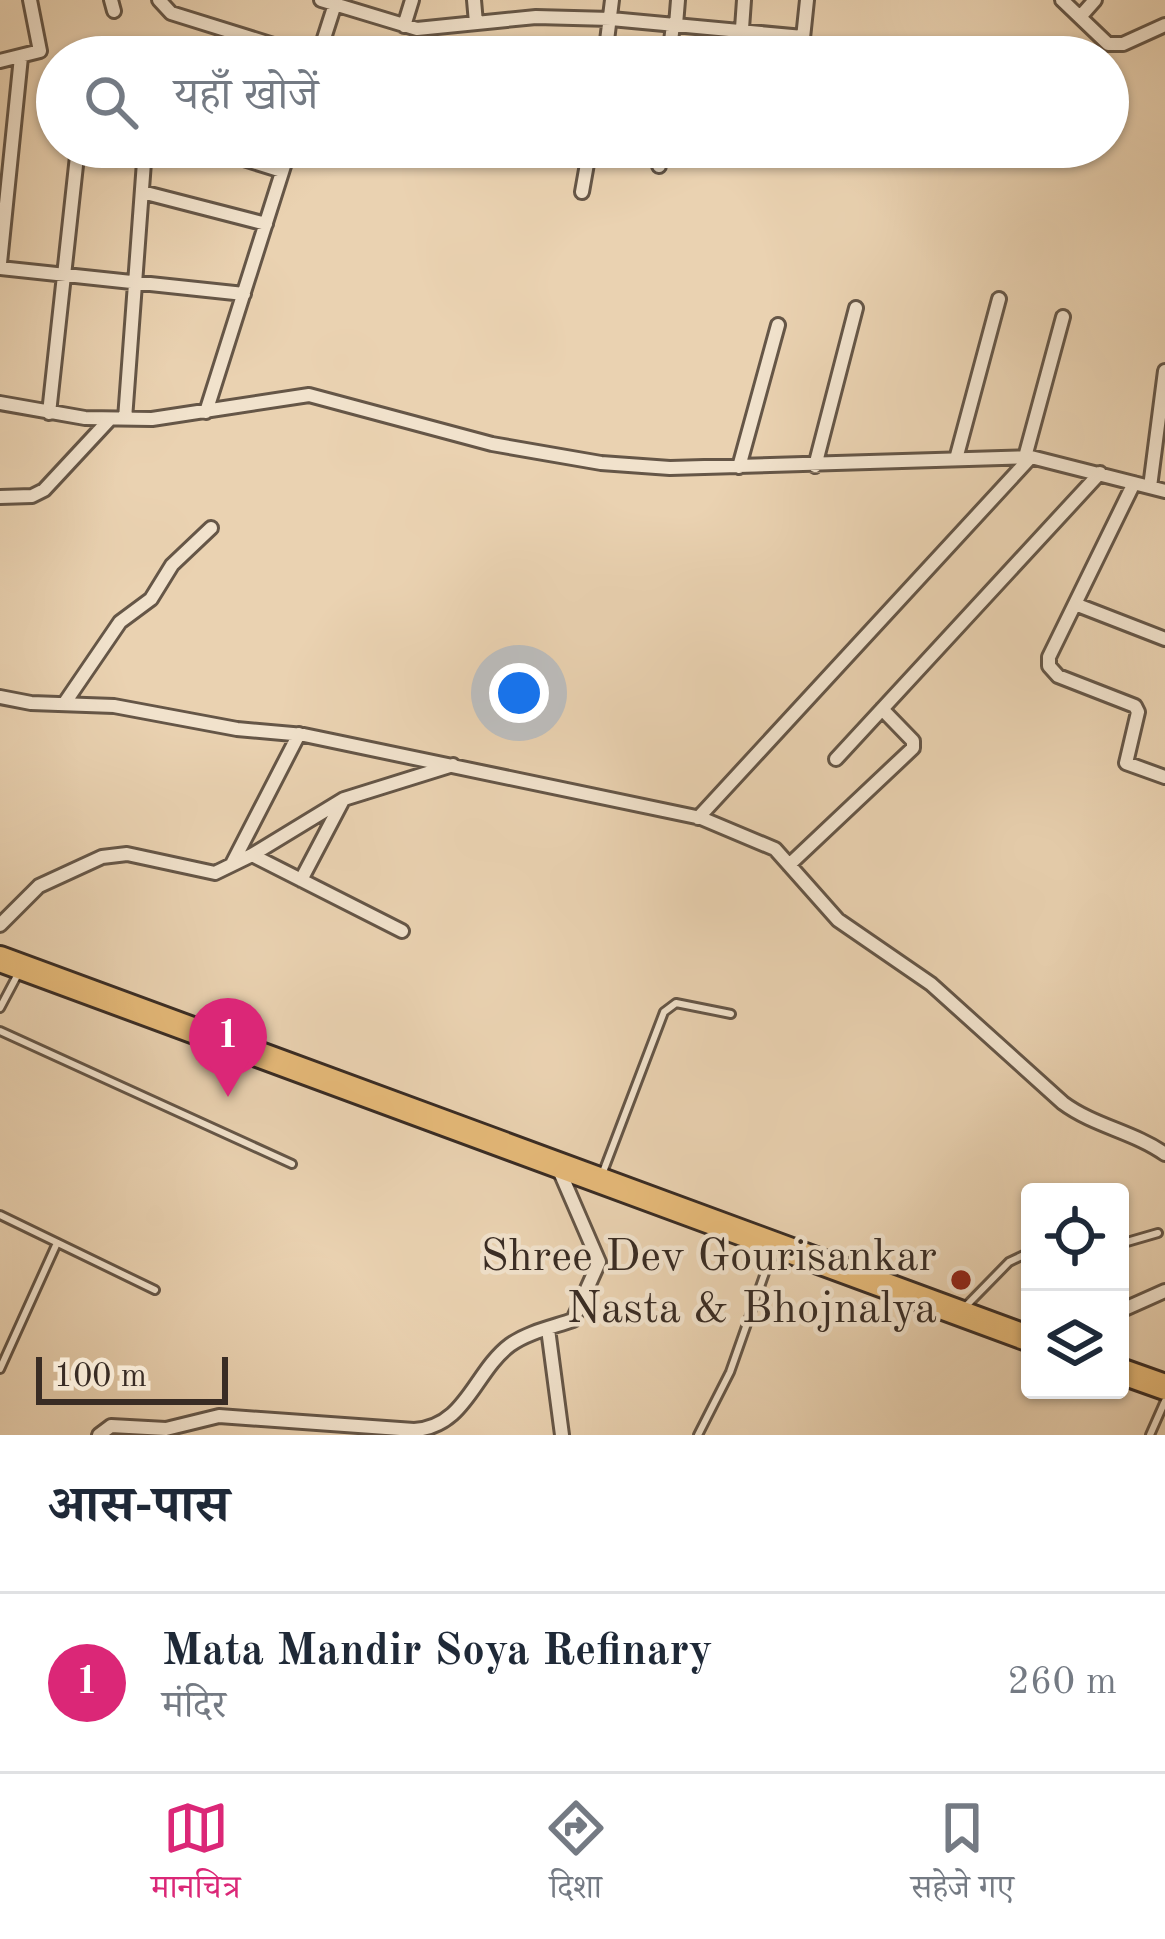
<!DOCTYPE html>
<html lang="hi">
<head>
<meta charset="utf-8">
<style>
	:root { --surface:#fff; --page:#f6f6f7; --text:#1f2937; --muted:#747a83; --line:#e0e1e3; --accent:#db2777 }
	body { margin:0; font-family:"Old Standard TT","Noto Serif Devanagari",serif; background:var(--page); color:var(--text) }
	.controls { position:absolute; right:36px; bottom:36px; display:grid; overflow:hidden; border-radius:12px; box-shadow:0 3px 9px #0004 }
	.controls button { width:108px; height:108px; display:grid; place-items:center; padding:0; border:0; border-bottom:3px solid var(--line); background:var(--surface); color:var(--text); font:60px sans-serif }
	.scale { position:absolute; left:36px; bottom:30px; width:192px; box-sizing:border-box; padding-left:12px; border:6px solid #392c24; border-top:0; font-size:33px; line-height:42px; white-space:nowrap; color:#392c24; -webkit-text-stroke:9px #f1e2cc; paint-order:stroke }
	.you { position:absolute; left:519px; top:693px; width:42px; height:42px; margin:-30px; border:9px solid #fff; border-radius:50%; background:#1a73e8; box-shadow:0 0 0 18px #1a73e833 }
	.badge { display:grid; place-items:center; width:78px; height:78px; border-radius:50%; background:var(--accent); color:#fff; font-size:39px; font-weight:700 }
	.pin { position:absolute; translate:-50% -99px; filter:drop-shadow(0 3px 6px #0008) }
	.pin::after { content:''; position:absolute; top:63px; width:42px; height:36px; background:inherit; clip-path:polygon(0 0,100% 0,50% 100%) }
	.list { margin:0; padding:0; list-style:none }
	h2 { display:flex; justify-content:space-between; align-items:center; height:156px; margin:0; padding:0 48px; font-size:51px }
	h2 small { font-size:39px; font-weight:400; color:var(--muted) }
	.list li { display:grid; grid-template-columns:78px 1fr auto; gap:36px; align-items:center; box-sizing:border-box; height:180px; padding:0 48px; border-top:3px solid var(--line) }
	.list b { display:block; font-size:45px; white-space:nowrap }
	.list p { margin:0; font-size:39px; white-space:nowrap; color:var(--muted) }
	.list em { font-size:39px; font-style:normal; color:var(--muted) }
	.icon { flex:none; width:66px; height:66px; fill:none; stroke:currentColor; stroke-width:2; stroke-linecap:round; stroke-linejoin:round }
	.map { position:relative; flex:none; width:1165px; height:1435px; overflow:hidden }
	.search { position:absolute; background:var(--surface); box-shadow:0 3px 9px #0004; left:36px; right:36px; top:36px; height:132px; display:flex; align-items:center; gap:30px; box-sizing:border-box; padding:0 42px; border-radius:66px; color:var(--muted); font-size:45px }
	.sheet { height:336px; background:var(--surface) }
	nav { display:flex; justify-content:space-around; align-items:center; box-sizing:border-box; height:168px; border-top:3px solid var(--line); background:var(--surface); font-size:33px; color:var(--muted) }
	nav a { display:grid; justify-items:center; gap:6px }
	nav .on { color:var(--accent) }
	.map>svg:first-child { display:block }
	.lines { fill:none; stroke-linecap:round; stroke-linejoin:round }
	.lane-casing { stroke:#655647; stroke-width:12 }
	.street-casing { stroke:#655647; stroke-width:18 }
	.highway-casing { stroke:#392c24; stroke-width:30 }
	.lane { stroke:#f1e2cc; stroke-width:6 }
	.street { stroke:#f1e2cc; stroke-width:12 }
	.highway { stroke:#e5b978; stroke-width:24 }
	.poi-dot { fill:#8f2418; stroke:#f1e2cc; stroke-width:4.5 }
	.labels { text-anchor:middle; stroke-width:9; stroke-linejoin:round; paint-order:stroke }
	.poi-label { font-size:45px; fill:#392c24; stroke:#f1e2cc; text-anchor:end }
</style>
</head>
<body>
<div class="map">
<svg width="1165" height="1435" viewBox="0 0 1165 1435">
	<rect width="100%" height="100%" fill="#ead2b1"/>
	<filter id="stains"><feTurbulence type="fractalNoise" baseFrequency=".00167" numOctaves="4"/><feColorMatrix values="0 0 0 0 .2 0 0 0 0 .09 0 0 0 0 .02 0 0 0 .5 -.17"/></filter>
	<radialGradient id="worn" r=".72"><stop offset=".6" stop-color="#630" stop-opacity="0"/><stop offset="1" stop-color="#630" stop-opacity=".3"/></radialGradient>
	<g class="lines">
		<defs>
			<path id="lane" d="M0,1008l18,-34
				M0,1031l292,133
				M603,1172l61,-160 12,-9 55,11
				M0,1215l155,75
				M1120,1244l38,-11
				M965,1307l44,-45 21,-10
				M0,1369l57,-126
				M698,1435l32,-63 43,-122
				M1150,1435l15,-34"/>
			<path id="street" d="M111,0l3,11
				M159,0l12,13 141,44
				M321,0l96,29 119,-12 75,2 192,18
				M474,0l2,23
				M1062,0l46,44h15l42,-19
				M1080,17l15,-17
				M676,25l2,-25
				M404,26l8,-26
				M318,57l18,-56
				M605,57l7,-57
				M669,57l4,-32
				M740,57l4,-57
				M801,57l6,-57
				M0,61l40,-10 -10,-51
				M205,147l77,24
				M728,155l1,-8
				M659,166l1,-19
				M142,192l124,32
				M582,192l8,-45
				M0,263l21,-206
				M0,268l244,26
				M0,403l85,15 67,1 157,-24 183,49 109,19 69,5 361,-11 134,34
				M206,412l84,-265
				M49,413l29,-266
				M125,419l19,-257
				M1025,457l38,-140
				M956,459l43,-160
				M815,466l41,-158
				M739,467l39,-142
				M1134,483l-85,174v9l9,10 77,30 3,6 -12,51 39,14
				M1150,487l15,-116
				M0,497l32,-1 12,-6 66,-71
				M1075,604l90,35
				M0,697l31,6 83,3 123,23 67,6 397,83 74,31 63,71 93,64 132,119c31,23 71,29 102,51
				M64,704l56,-82 31,-23 21,-34 39,-37
				M836,759l264,-286
				M698,818l333,-361
				M252,855l150,76
				M232,864l67,-130
				M789,865l124,-117v-7l-31,-32
				M301,880l41,-78
				M0,925l39,-39 63,-29 25,-3 88,19 37,-18 92,-56 109,-34
				M1120,1311l45,-20
				M548,1329l14,106
				M99,1435l12,-9 55,3 53,-13 195,14c52,-3 60,-58 96,-85 18,-13 43,-18 63,-25l26,-58 -42,-97"/>
			<path id="highway" d="M0,959l1030,380
				M1120,1371l45,16"/>
		</defs>
		<!-- lane casing -->
		<use href="#lane" class="lane-casing"/>
		<!-- street casing -->
		<use href="#street" class="street-casing"/>
		<!-- highway casing -->
		<use href="#highway" class="highway-casing"/>
		<!-- lane -->
		<use href="#lane" class="lane"/>
		<!-- street -->
		<use href="#street" class="street"/>
		<!-- highway -->
		<use href="#highway" class="highway"/>
	</g>
	<!-- markers -->
	<circle class="poi-dot" cx="961" cy="1280" r="12"/>
	<g class="labels">
		<!-- poi labels -->
		<g class="poi-label">
			<text x="937" y="1270">Shree Dev Gourisankar<tspan x="937" dy="52">Nasta &amp; Bhojnalya</tspan></text>
		</g>
	</g>
	<rect width="100%" height="100%" filter="url(#stains)"/>
	<rect width="100%" height="100%" fill="url(#worn)"/>
</svg>
<div class="controls">
<button><svg class="icon" aria-label="locate" viewBox="0 0 24 24"><circle cx="12" cy="12" r="6"/><path d="M12 2v4M12 18v4M2 12h4M18 12h4"/></svg></button>
<button><svg class="icon" aria-label="layers" viewBox="0 0 24 24"><path d="M12 4l9 5-9 5-9-5zM3 14l9 5 9-5"/></svg></button>
</div>
<div class="scale">100 m</div>
<div class="you"></div>
<div class="pin badge" style="left:228px;top:1097px">1</div>
<div class="search"><svg class="icon" aria-label="search" viewBox="0 0 24 24"><circle cx="10" cy="10" r="6"/><path d="M15 15l6 6"/></svg>यहाँ खोजें</div>
</div>
<section class="sheet">
<h2>आस-पास<small></small></h2>
<ul class="list">
<li><span class="badge">1</span><div><b>Mata Mandir Soya Refinary</b><p>मंदिर</p></div><em>260 m</em></li>
</ul>
</section>
<nav>
<a class="on"><svg class="icon" aria-label="map" viewBox="0 0 24 24"><path d="M3 6l6-2 6 2 6-2v14l-6 2-6-2-6 2zM9 4v14M15 6v14"/></svg>मानचित्र</a>
<a><svg class="icon" aria-label="directions" viewBox="0 0 24 24"><path d="M12 3l9 9-9 9-9-9zM9 14v-3h6M13 9l2 2-2 2"/></svg>दिशा</a>
<a><svg class="icon" aria-label="saved" viewBox="0 0 24 24"><path d="M7 4h10v16l-5-4-5 4z"/></svg>सहेजे गए</a>
</nav>
</body>
</html>
